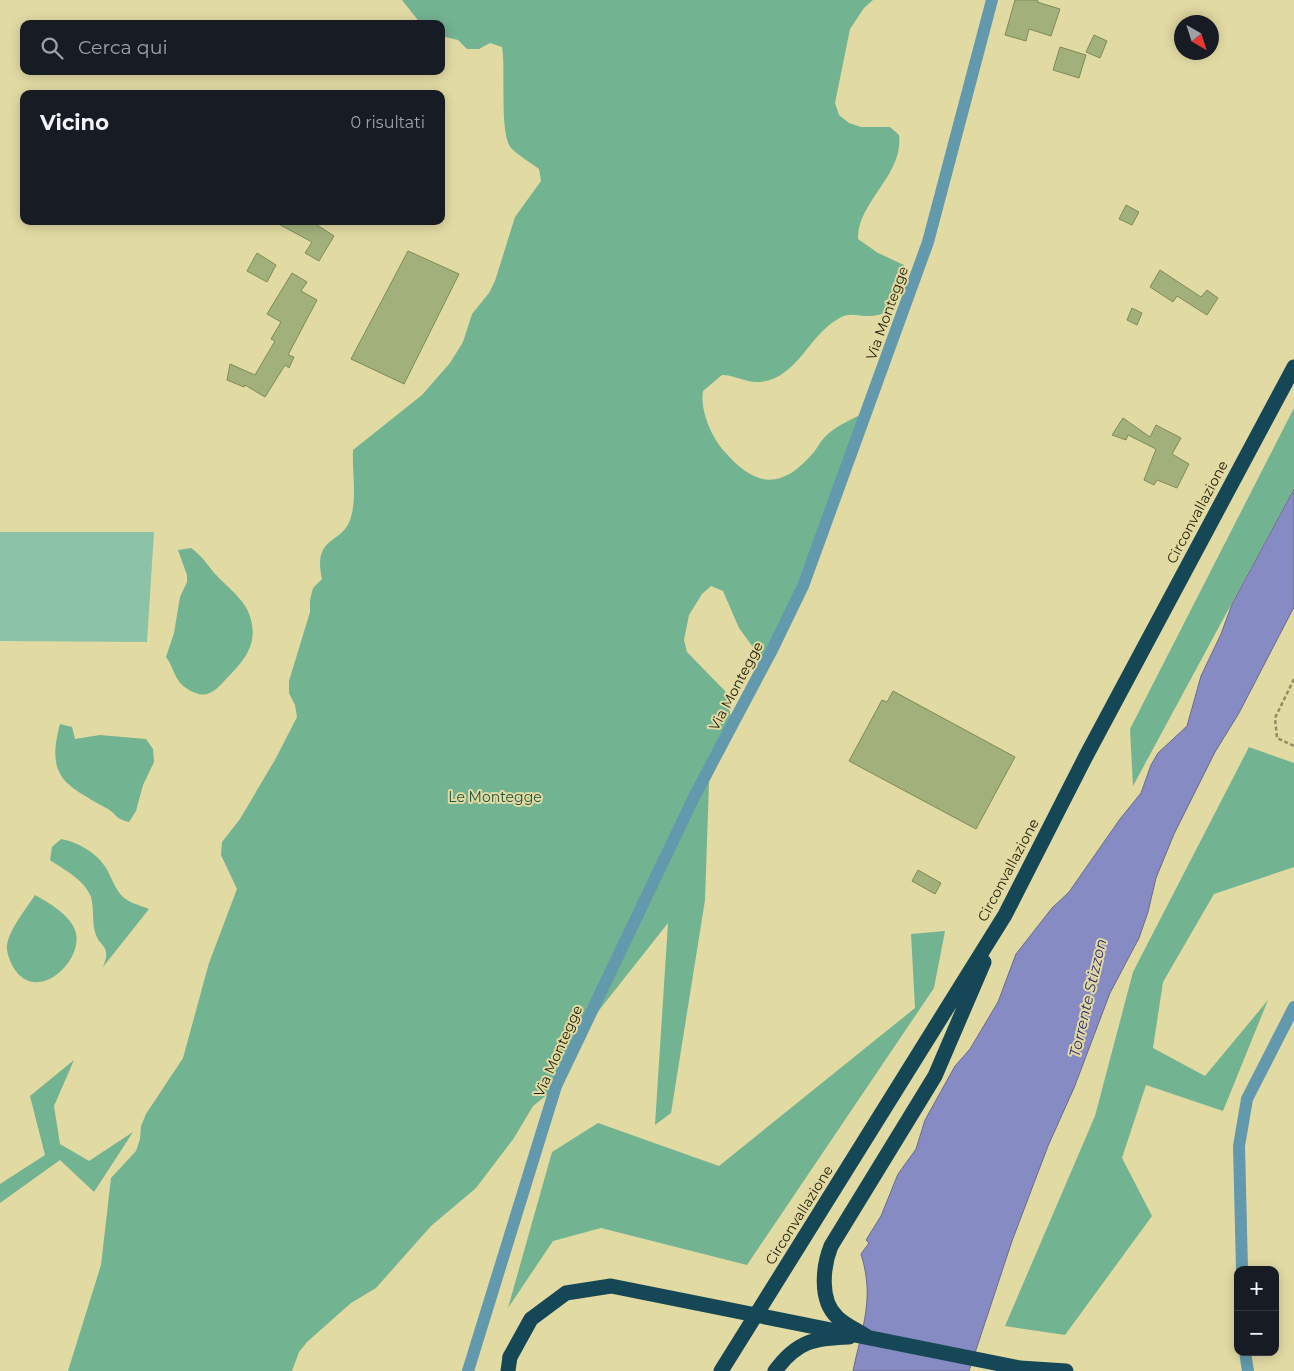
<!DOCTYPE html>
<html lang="it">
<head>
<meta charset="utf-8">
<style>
	:root { --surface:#171b24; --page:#20242c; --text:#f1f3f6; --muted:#9ea1a6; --line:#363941 }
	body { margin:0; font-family:Montserrat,sans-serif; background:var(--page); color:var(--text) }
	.controls { position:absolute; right:15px; bottom:15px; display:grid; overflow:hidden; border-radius:10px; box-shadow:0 2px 12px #0003 }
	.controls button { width:45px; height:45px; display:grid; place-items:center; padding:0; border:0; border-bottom:1px solid var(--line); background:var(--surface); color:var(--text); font:25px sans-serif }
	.compass { position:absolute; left:1174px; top:15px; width:45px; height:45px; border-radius:50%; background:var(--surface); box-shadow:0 2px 12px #0003; rotate:141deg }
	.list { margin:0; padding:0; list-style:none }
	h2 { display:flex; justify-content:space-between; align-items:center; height:65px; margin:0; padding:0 20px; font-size:21px }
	h2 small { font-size:16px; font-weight:400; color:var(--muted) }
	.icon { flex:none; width:28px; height:28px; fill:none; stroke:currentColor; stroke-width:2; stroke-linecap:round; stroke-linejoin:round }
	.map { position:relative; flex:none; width:1294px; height:1371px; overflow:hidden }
	.search { position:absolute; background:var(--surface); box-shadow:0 2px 12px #0003; left:20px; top:20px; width:425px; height:55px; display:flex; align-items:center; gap:12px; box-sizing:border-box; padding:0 18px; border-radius:10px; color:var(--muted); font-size:19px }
	.panel { position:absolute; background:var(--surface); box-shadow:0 2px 12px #0003; left:20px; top:90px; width:425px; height:135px; border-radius:10px }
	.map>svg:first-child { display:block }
	.green { fill:#8cc3a6 }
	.forest { fill:#72b392 }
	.water { fill:#878bc3; stroke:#696b8c }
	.building { fill:#a2b07c; stroke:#7d8b59 }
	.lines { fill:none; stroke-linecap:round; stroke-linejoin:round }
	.path { stroke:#948d64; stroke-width:2.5; stroke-dasharray:4 2.5; stroke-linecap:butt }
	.minor { stroke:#6299ac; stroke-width:12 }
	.highway { stroke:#154756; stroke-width:15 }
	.highway-bridge { stroke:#154756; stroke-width:15 }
	.labels { text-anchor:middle; stroke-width:4; stroke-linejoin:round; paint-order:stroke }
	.street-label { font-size:14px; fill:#24200a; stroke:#e2daa3 }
	.park-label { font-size:14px; fill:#1e513a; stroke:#e2daa3 }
	.water-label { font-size:15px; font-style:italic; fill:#2f2b6f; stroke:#e2daa3 }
</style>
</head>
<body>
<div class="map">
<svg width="1294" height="1371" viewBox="0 0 1294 1371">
	<rect width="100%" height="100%" fill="#e2daa3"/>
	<!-- green -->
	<path class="green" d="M0,532h154l-7,110 -147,-1z"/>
	<!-- forest -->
	<path class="forest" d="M402,0h471l-9,8 -14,21 -15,74 4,12 10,8 12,4h29l9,8c5,40 -42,67 -41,104l20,14 26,12c-3,29 -5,53 -40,51 -10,-1 -17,-3 -26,3 -29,16 -42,61 -79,63 -12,1 -25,-7 -37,-7l-19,16c-3,19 8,45 21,60 31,36 57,40 90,1 5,-7 8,-13 14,-18 10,-9 24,-15 36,-21l-98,252 -27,-37 -16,-37 -12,-5 -9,8 -13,21 -5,25 3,12 38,39 9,39 -25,52 -4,118 -34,213 -16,12 13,-202 -98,124 -17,43 -20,16 -19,32 -38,50 -45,38 -55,62 -25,15 -44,39 -8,10 -7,19h-224l33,-106 10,-87 25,-27 4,-12 1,-13 5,-12 37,-56 26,-95 28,-74 -16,-34 1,-13 18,-23 36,-61 21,-41 -2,-12 -6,-12v-12l21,-69v-12l3,-12 9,-9c-10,-45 22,-34 29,-62 6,-21 1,-45 2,-67l69,-55 28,-32 13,-21 9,-28 17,-21 6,-12 20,-64 26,-36 -2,-12c-9,-7 -20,-13 -28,-21 -12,-15 -5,-79 -9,-101l-12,-4 -11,6h-12l-9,-9 -17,-4v-12h-20z
		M1294,408v80l-161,298 -3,-57z
		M191,548c12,8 18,20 28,30 13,13 28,24 32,42 7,26 -9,43 -26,60 -4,5 -11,12 -18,14 -7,2 -15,-2 -21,-6 -12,-8 -12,-21 -20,-31l8,-24 6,-36 7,-15v-7l-9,-25z
		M60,724l12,3 3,12 25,-4 46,4 7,10 1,13 -11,23 -7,26 -7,11c-16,-4 -11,-8 -23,-14 -42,-24 -60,-31 -46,-84z
		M1249,747l45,16v104l-80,27 -51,88 -10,66 52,28 63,-76 -45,111 -77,-26 -24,73 30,58 -87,119 -60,-9 90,-210 38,-144z
		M61,839c17,3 36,14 45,29 6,10 9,22 18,30 7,5 17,8 25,11l-46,58c9,-23 -3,-18 -8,-35 -3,-11 -1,-24 -4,-35 -6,-17 -28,-28 -41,-37l2,-13z
		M35,895c14,8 34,19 40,35 11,29 -38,77 -62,37 -3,-6 -7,-15 -6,-22 3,-17 19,-36 28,-50z
		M945,931l-11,57 -187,277 -146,-37 -48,13 -45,67 44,-156 46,-29 121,43 196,-158 -4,-74z
		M74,1060l-20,46 6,38 29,17 44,-29 -39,60 -34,-32 -60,43v-19l45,-29 -15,-59z"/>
	<!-- water -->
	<path class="water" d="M1294,489v118l-55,106 -24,39 -41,82 -18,44 -8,34 -9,26 -29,55 -36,95 -26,58 -36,95 -43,130h-116c9,-44 22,-72 8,-117l8,-11 -3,-3 15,-24 17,-42 18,-25 9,-29 30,-54 15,-17 28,-47 18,-48 36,-46 17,-16 51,-73 21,-26 10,-28 7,-12 29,-27 14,-50 20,-42 11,-30z"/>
	<!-- building -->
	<path class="building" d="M1015,0h23l-1,2 23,7 -9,27 -22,-7 -3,12 -21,-6z
		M1094,35l13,6 -7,17 -14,-6z
		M1060,47l26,8 -7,23 -26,-8z
		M1126,205l13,7 -7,13 -13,-6z
		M273,221h38l23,15 -15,25 -14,-8 7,-11z
		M408,251l51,23 -55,110 -53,-25z
		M257,253l19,12 -9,17 -20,-11z
		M1160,270l41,27 6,-7 11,8 -11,17 -30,-19 -4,6 -23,-15z
		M292,273l15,9 -6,9 16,9 -29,55 6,2 -5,11 -4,-3 -20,32 -20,-12 -1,2 -17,-7 3,-16 25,11 20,-34 -4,-2 10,-17 -14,-8z
		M1132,308l10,5 -5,12 -10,-5z
		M1123,418l27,19 6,-12 25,13 -9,16 17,10 -12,24 -20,-8 -3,5 -10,-5 12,-31 -28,-14 -2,5 -14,-5z
		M893,691l122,66 -39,72 -127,-68 33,-61 5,2z
		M918,870l23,13 -6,11 -23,-13z"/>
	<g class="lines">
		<!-- path -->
		<path class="path" d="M1294,679l-19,39 2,20 17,8"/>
		<!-- minor -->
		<path class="minor" d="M1242,1270l-3,-124 8,-47 47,-92
			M1245,1352l3,19
			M468,1371l88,-285 139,-291 77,-145 31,-64 125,-344 64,-242"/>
		<!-- highway -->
		<path class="highway" d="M866,1336c-9,-6 -21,-11 -29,-19 -18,-17 -14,-51 -6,-71l104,-170 49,-114
			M508,1371l2,-14
			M721,1371l284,-456 81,-159 208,-389
			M775,1371c22,-30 39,-33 74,-34"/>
		<!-- highway-bridge -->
		<path class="highway-bridge" d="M510,1357l21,-38 35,-26 45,-7 409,82 46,3"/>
	</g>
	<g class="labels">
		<!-- street labels -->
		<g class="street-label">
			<text transform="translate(887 313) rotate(-70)" y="5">Via Montegge</text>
			<text transform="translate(1197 512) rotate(-62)" y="5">Circonvallazione</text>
			<text transform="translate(736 686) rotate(-62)" y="5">Via Montegge</text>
			<text transform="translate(1008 870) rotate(-62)" y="5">Circonvallazione</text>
			<text transform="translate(558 1051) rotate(-66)" y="5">Via Montegge</text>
			<text transform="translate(799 1215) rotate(-58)" y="5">Circonvallazione</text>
		</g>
		<!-- park labels -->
		<g class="park-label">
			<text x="495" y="802">Le Montegge</text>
		</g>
		<!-- water labels -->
		<g class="water-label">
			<text transform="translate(1088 998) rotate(-77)" y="5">Torrente Stizzon</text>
		</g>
	</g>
</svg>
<div class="controls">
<button>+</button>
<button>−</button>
</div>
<svg class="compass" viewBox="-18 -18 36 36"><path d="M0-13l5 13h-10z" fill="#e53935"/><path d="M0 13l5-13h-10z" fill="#9ea1a6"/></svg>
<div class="search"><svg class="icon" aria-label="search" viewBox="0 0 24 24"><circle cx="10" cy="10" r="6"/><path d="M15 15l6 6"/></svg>Cerca qui</div>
<section class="panel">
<h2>Vicino<small>0 risultati</small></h2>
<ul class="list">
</ul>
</section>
</div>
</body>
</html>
